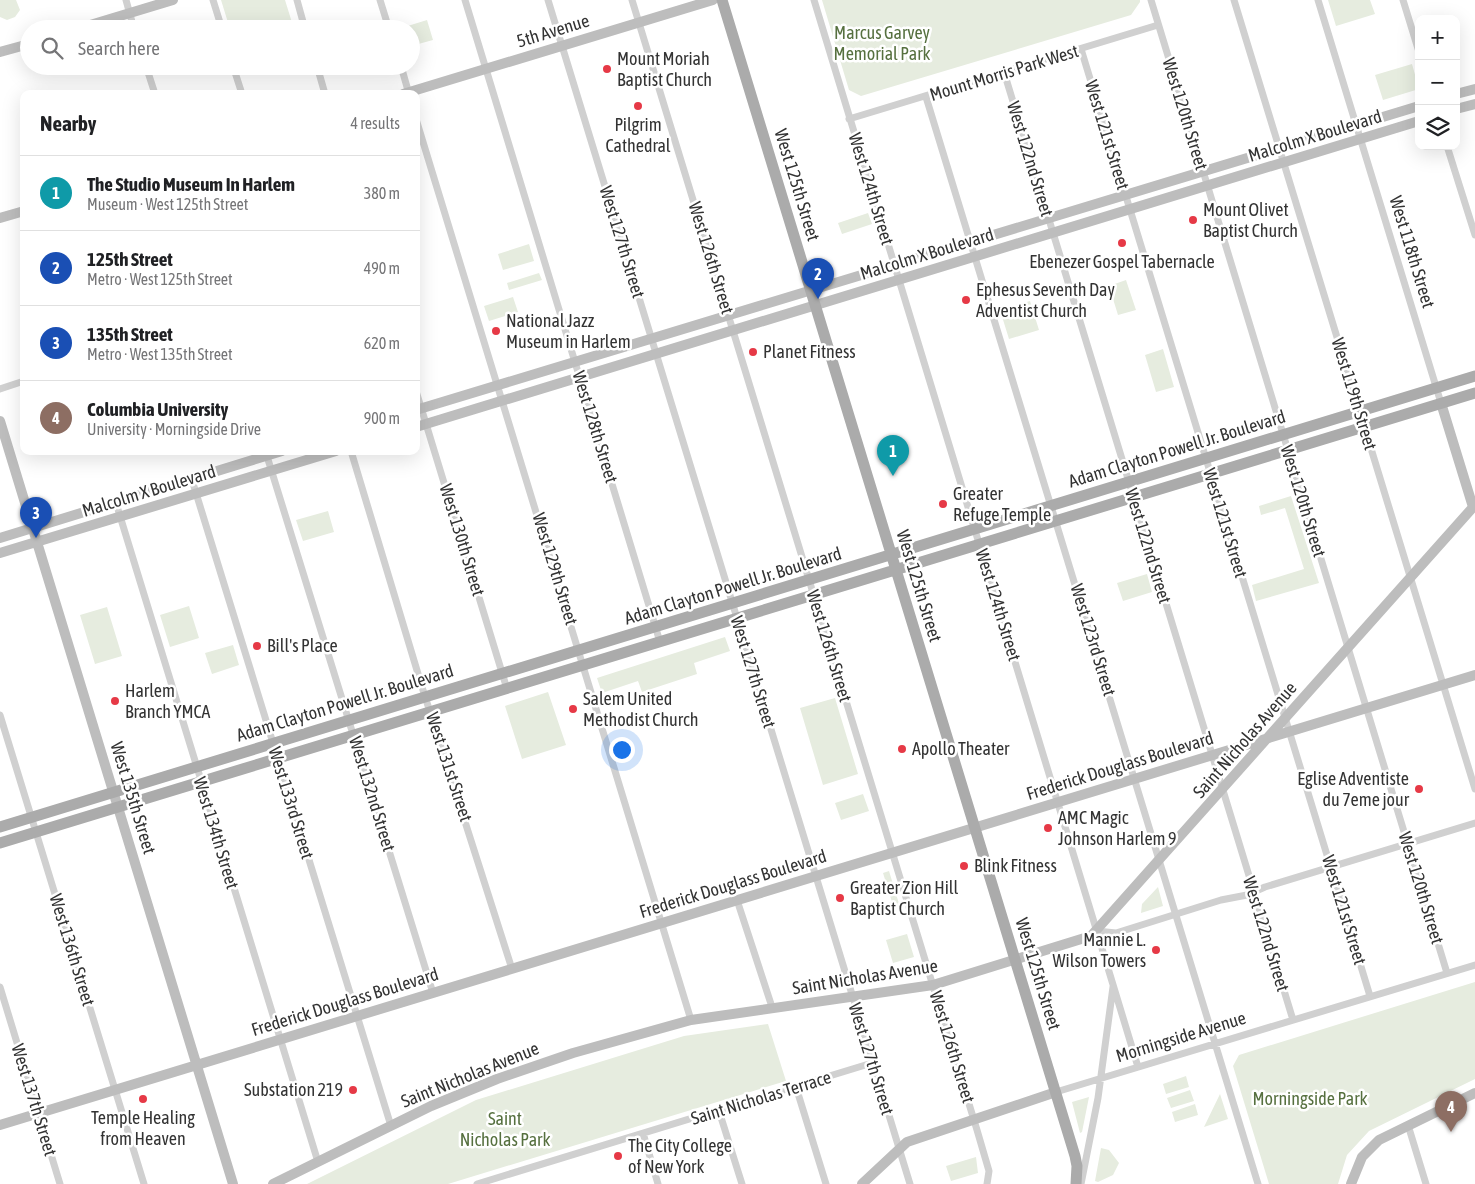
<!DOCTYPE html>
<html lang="en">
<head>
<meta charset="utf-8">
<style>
	:root { --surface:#fff; --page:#f2f2f2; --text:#202124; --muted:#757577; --line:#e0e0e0; --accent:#e63946 }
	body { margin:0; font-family:"Asap Condensed",sans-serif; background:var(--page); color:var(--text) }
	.controls { position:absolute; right:15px; top:15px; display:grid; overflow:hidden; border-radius:10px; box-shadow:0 5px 20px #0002 }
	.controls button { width:45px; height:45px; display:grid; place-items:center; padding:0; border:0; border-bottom:1px solid var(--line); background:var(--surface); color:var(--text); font:25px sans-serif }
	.you { position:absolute; left:621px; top:749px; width:18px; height:18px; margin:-12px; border:4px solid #fff; border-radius:50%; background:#1a73e8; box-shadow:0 0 0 8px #1a73e833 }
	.badge { display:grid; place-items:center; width:32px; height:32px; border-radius:50%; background:var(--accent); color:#fff; font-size:16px; font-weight:700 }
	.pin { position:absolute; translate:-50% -41px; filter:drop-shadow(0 1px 2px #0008) }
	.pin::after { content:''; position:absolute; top:26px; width:18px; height:15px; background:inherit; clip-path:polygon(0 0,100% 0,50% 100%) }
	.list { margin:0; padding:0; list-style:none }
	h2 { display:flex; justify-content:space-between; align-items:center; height:65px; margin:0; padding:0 20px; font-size:21px }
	h2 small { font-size:16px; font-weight:400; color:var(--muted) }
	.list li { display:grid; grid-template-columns:32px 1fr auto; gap:15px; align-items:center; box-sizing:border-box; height:75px; padding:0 20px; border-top:1px solid var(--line) }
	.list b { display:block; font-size:19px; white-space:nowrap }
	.list p { margin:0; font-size:16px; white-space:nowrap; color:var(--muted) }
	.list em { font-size:16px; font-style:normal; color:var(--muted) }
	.icon { flex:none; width:28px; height:28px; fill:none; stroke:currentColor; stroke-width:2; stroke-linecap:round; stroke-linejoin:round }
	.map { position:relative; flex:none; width:1475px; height:1184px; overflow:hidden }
	.search { position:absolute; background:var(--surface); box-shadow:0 5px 20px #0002; left:20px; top:20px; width:400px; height:55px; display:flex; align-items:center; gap:12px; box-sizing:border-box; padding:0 18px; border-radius:28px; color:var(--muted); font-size:19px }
	.panel { position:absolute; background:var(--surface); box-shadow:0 5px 20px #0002; left:20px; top:90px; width:400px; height:365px; border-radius:10px }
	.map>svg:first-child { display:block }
	.green { fill:#e6ecdf }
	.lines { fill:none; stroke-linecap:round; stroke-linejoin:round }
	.street { stroke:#d0d0d0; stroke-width:7 }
	.secondary { stroke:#bdbdbd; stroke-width:10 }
	.primary { stroke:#ababab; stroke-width:11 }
	.poi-dot { fill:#e63946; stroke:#fff; stroke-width:2 }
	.labels { text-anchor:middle; stroke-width:5; stroke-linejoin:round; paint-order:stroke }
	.street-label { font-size:18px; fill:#333; stroke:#fff }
	.park-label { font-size:18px; fill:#56703f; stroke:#fff }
	.poi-label { font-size:18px; fill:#333; stroke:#fff; text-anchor:start }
</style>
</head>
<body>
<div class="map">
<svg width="1475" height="1184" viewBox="0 0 1475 1184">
	<rect width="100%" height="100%" fill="#fff"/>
	<!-- green -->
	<path class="green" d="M0,0h16l4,10 -5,7 -8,3 -7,-3z
		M221,0h64l9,29h-64z
		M822,0h318v2l-9,13 -270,81 -12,-6z
		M1328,0h42l5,14 -39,12z
		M427,20l6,20 -22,6v-17h-13z
		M1412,64l7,25 -36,11 -8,-25z
		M868,213l4,11 -30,10 -4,-11z
		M529,244l5,17 -31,9 -5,-16z
		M539,273l3,7 -33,10 -2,-7z
		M1126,280l10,30 -18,5 -9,-29z
		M513,297l5,15 -29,9 -5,-15z
		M1030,301l9,29 -30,9 -9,-29z
		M1163,349l11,38 -18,5 -11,-37z
		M1291,496l28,87 -63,18 -4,-16 52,-16 -19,-61 -24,7 -2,-9z
		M328,511l6,21 -31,9 -7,-21z
		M1147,574l5,18 -29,9 -6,-18z
		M189,606l10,32 -29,9 -10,-32z
		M107,607l15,49 -27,8 -15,-49z
		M725,637l5,14 -36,12 3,11 -55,18 -4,-11 -36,12 -5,-15z
		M233,645l6,20 -27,9 -7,-21z
		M548,692l18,53 -44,14 -17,-53z
		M835,698l23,76 -35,11 -23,-77z
		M863,794l6,17 -28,9 -6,-17z
		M889,871l11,36 -30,9 -2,-7 24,-7 -9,-29z
		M1158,887l5,19 -22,7 1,-9z
		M907,934l7,23 -21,6 -7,-23z
		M1475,982v97l-106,52 -22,24 -9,29h-69l-36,-118 6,-11z
		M768,1024l18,57 -338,103h-141l169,-84 208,-64z
		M1186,1076l3,11 -23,7 -3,-10z
		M1190,1090l4,11 -23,7 -4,-10z
		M1220,1094l8,25 -24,8z
		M1089,1097l-7,35 -2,1 -8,-31z
		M1195,1104l3,11 -23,7 -3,-10z
		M1101,1148l8,2 10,13 -6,12 -15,7 -3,-1z
		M976,1157l2,16 -27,8 -5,-15z"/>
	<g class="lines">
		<!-- street -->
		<path class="street" d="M126,0l8,29
			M213,0l9,29
			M297,0l8,29
			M380,0l9,29
			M465,0l195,642
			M548,0l362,1184
			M632,0l345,1130 12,41 -2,13
			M814,0l324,1067
			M1151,0l296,973
			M1234,0l241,789
			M1318,0l123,403
			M1403,0l16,52
			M1081,49l289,947
			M146,66l9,28
			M233,66l9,28
			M317,66l8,28
			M401,66l8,28
			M1004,72l289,948
			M926,97l332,1087
			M416,119l275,901
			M849,119l309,-94
			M1447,146l28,89
			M0,389l24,-8
			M416,391l91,298
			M351,451l71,236 90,282
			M266,453l167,540
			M192,480l199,646
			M116,503l202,659
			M0,715l144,469
			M737,900l35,107
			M1097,931l19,2 105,-33 26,-5 18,-8 210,-64
			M0,987l60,197
			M796,1087l30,97
			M1056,1092l419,-127
			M719,1111l23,73
			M1408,1125l18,59
			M643,1133l15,51
			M477,1184l395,-121
			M1081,1184l17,-86 15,-111"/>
		<!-- secondary -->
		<path class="secondary" d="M77,29l96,-29
			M0,52l29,-8
			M403,94l310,-94
			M1456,94l19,-5
			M1456,109l19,-5
			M0,218l24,-7
			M1441,403l32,104
			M416,410l1003,-304
			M0,421l233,763
			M416,427l1003,-306
			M0,538l282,-87
			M0,553l336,-102
			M0,1125l1475,-450
			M273,1184l158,-78 66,-27 76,-26 118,-33 242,-35 158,-49 384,-431
			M862,1184l45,-42 149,-50
			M1351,1184l11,-27 17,-17 96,-47"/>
		<!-- primary -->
		<path class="primary" d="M722,0l353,1156 2,10 -1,18
			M0,827l1475,-451
			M0,843l1475,-450"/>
	</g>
	<!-- markers -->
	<g class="poi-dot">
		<circle cx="607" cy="69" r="5"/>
		<circle cx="638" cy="106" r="5"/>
		<circle cx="1193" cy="220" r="5"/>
		<circle cx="1122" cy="243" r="5"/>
		<circle cx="966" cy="300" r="5"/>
		<circle cx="496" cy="331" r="5"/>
		<circle cx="753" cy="352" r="5"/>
		<circle cx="943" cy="504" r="5"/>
		<circle cx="257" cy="646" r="5"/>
		<circle cx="115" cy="701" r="5"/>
		<circle cx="573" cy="709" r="5"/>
		<circle cx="902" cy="749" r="5"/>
		<circle cx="1419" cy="789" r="5"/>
		<circle cx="1048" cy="828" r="5"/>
		<circle cx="964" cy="866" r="5"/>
		<circle cx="840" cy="898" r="5"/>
		<circle cx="1156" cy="950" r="5"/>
		<circle cx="353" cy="1090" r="5"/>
		<circle cx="143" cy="1099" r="5"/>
		<circle cx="618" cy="1156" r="5"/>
	</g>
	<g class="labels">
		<!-- street labels -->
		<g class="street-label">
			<text transform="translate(553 31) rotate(-17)" y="6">5th Avenue</text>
			<text transform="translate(1004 73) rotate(-17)" y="6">Mount Morris Park West</text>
			<text transform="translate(1185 114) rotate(73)" y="6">West 120th Street</text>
			<text transform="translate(1107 135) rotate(73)" y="6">West 121st Street</text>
			<text transform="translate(1315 136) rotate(-17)" y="6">Malcolm X Boulevard</text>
			<text transform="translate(1030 159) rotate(73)" y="6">West 122nd Street</text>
			<text transform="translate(797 185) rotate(73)" y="6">West 125th Street</text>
			<text transform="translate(871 189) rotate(73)" y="6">West 124th Street</text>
			<text transform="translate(622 242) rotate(73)" y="6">West 127th Street</text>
			<text transform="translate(1412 252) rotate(73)" y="6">West 118th Street</text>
			<text transform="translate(927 254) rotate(-17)" y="6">Malcolm X Boulevard</text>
			<text transform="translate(711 258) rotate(73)" y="6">West 126th Street</text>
			<text transform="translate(1354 394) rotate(73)" y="6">West 119th Street</text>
			<text transform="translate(595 427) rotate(73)" y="6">West 128th Street</text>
			<text transform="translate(1177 449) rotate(-17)" y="6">Adam Clayton Powell Jr. Boulevard</text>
			<text transform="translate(149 491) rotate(-17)" y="6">Malcolm X Boulevard</text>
			<text transform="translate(1303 501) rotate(73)" y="6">West 120th Street</text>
			<text transform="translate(1225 523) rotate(73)" y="6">West 121st Street</text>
			<text transform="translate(462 540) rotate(73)" y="6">West 130th Street</text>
			<text transform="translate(1148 546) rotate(73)" y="6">West 122nd Street</text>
			<text transform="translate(555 569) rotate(73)" y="6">West 129th Street</text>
			<text transform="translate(733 586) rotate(-17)" y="6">Adam Clayton Powell Jr. Boulevard</text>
			<text transform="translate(919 586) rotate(73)" y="6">West 125th Street</text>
			<text transform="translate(998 605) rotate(73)" y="6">West 124th Street</text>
			<text transform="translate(1093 640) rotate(73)" y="6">West 123rd Street</text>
			<text transform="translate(829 646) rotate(73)" y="6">West 126th Street</text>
			<text transform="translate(753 672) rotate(73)" y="6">West 127th Street</text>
			<text transform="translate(345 703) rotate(-17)" y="6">Adam Clayton Powell Jr. Boulevard</text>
			<text transform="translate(1245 740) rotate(-49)" y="6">Saint Nicholas Avenue</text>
			<text transform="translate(1120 766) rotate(-17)" y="6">Frederick Douglass Boulevard</text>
			<text transform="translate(449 767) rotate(72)" y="6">West 131st Street</text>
			<text transform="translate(372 794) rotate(73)" y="6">West 132nd Street</text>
			<text transform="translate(133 798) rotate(73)" y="6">West 135th Street</text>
			<text transform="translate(291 803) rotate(73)" y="6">West 133rd Street</text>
			<text transform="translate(216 833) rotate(73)" y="6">West 134th Street</text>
			<text transform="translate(733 884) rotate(-17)" y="6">Frederick Douglass Boulevard</text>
			<text transform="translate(1421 888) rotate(73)" y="6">West 120th Street</text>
			<text transform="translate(1344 910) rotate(73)" y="6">West 121st Street</text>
			<text transform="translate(1266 934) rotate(73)" y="6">West 122nd Street</text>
			<text transform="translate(72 950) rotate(73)" y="6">West 136th Street</text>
			<text transform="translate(1038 974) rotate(73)" y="6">West 125th Street</text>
			<text transform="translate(865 977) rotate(-9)" y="6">Saint Nicholas Avenue</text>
			<text transform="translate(345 1002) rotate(-17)" y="6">Frederick Douglass Boulevard</text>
			<text transform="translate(1181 1037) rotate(-17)" y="6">Morningside Avenue</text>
			<text transform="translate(952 1047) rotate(73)" y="6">West 126th Street</text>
			<text transform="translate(871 1059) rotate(73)" y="6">West 127th Street</text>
			<text transform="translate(470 1075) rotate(-22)" y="6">Saint Nicholas Avenue</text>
			<text transform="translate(761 1098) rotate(-17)" y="6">Saint Nicholas Terrace</text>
			<text transform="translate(34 1100) rotate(73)" y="6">West 137th Street</text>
		</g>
		<!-- park labels -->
		<g class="park-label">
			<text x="882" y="39">Marcus Garvey<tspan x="882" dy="21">Memorial Park</tspan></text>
			<text x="1310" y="1105">Morningside Park</text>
			<text x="505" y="1125">Saint<tspan x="505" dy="21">Nicholas Park</tspan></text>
		</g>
		<!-- poi labels -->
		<g class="poi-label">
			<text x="617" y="65">Mount Moriah<tspan x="617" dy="21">Baptist Church</tspan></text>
			<text x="638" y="131" text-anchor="middle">Pilgrim<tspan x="638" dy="21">Cathedral</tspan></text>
			<text x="1203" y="216">Mount Olivet<tspan x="1203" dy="21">Baptist Church</tspan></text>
			<text x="1122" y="268" text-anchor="middle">Ebenezer Gospel Tabernacle</text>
			<text x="976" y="296">Ephesus Seventh Day<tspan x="976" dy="21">Adventist Church</tspan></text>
			<text x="506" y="327">National Jazz<tspan x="506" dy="21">Museum in Harlem</tspan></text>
			<text x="763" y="358">Planet Fitness</text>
			<text x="953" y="500">Greater<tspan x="953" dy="21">Refuge Temple</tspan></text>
			<text x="267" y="652">Bill's Place</text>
			<text x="125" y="697">Harlem<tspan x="125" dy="21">Branch YMCA</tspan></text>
			<text x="583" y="705">Salem United<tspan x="583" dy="21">Methodist Church</tspan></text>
			<text x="912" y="755">Apollo Theater</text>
			<text x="1409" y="785" text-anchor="end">Eglise Adventiste<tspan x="1409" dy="21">du 7eme jour</tspan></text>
			<text x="1058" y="824">AMC Magic<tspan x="1058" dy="21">Johnson Harlem 9</tspan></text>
			<text x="974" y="872">Blink Fitness</text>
			<text x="850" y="894">Greater Zion Hill<tspan x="850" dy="21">Baptist Church</tspan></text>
			<text x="1146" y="946" text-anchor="end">Mannie L.<tspan x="1146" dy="21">Wilson Towers</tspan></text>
			<text x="343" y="1096" text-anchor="end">Substation 219</text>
			<text x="143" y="1124" text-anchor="middle">Temple Healing<tspan x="143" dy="21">from Heaven</tspan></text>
			<text x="628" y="1152">The City College<tspan x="628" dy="21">of New York</tspan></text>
		</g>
	</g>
</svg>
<div class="controls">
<button>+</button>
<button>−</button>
<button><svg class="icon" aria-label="layers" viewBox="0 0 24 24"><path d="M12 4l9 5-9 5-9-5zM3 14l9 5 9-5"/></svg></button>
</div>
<div class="you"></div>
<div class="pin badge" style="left:893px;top:476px;background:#0f9aa8">1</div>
<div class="pin badge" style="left:818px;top:299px;background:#1a4fb4">2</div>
<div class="pin badge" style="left:36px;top:538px;background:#1a4fb4">3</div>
<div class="pin badge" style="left:1451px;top:1132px;background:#8d6e63">4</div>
<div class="search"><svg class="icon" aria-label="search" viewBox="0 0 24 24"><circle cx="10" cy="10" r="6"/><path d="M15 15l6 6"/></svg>Search here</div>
<section class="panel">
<h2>Nearby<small>4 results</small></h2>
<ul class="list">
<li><span class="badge" style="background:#0f9aa8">1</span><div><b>The Studio Museum In Harlem</b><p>Museum · West 125th Street</p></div><em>380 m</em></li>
<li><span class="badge" style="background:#1a4fb4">2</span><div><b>125th Street</b><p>Metro · West 125th Street</p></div><em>490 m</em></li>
<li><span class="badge" style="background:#1a4fb4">3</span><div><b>135th Street</b><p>Metro · West 135th Street</p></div><em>620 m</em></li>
<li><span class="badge" style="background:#8d6e63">4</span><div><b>Columbia University</b><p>University · Morningside Drive</p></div><em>900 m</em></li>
</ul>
</section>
</div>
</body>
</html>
